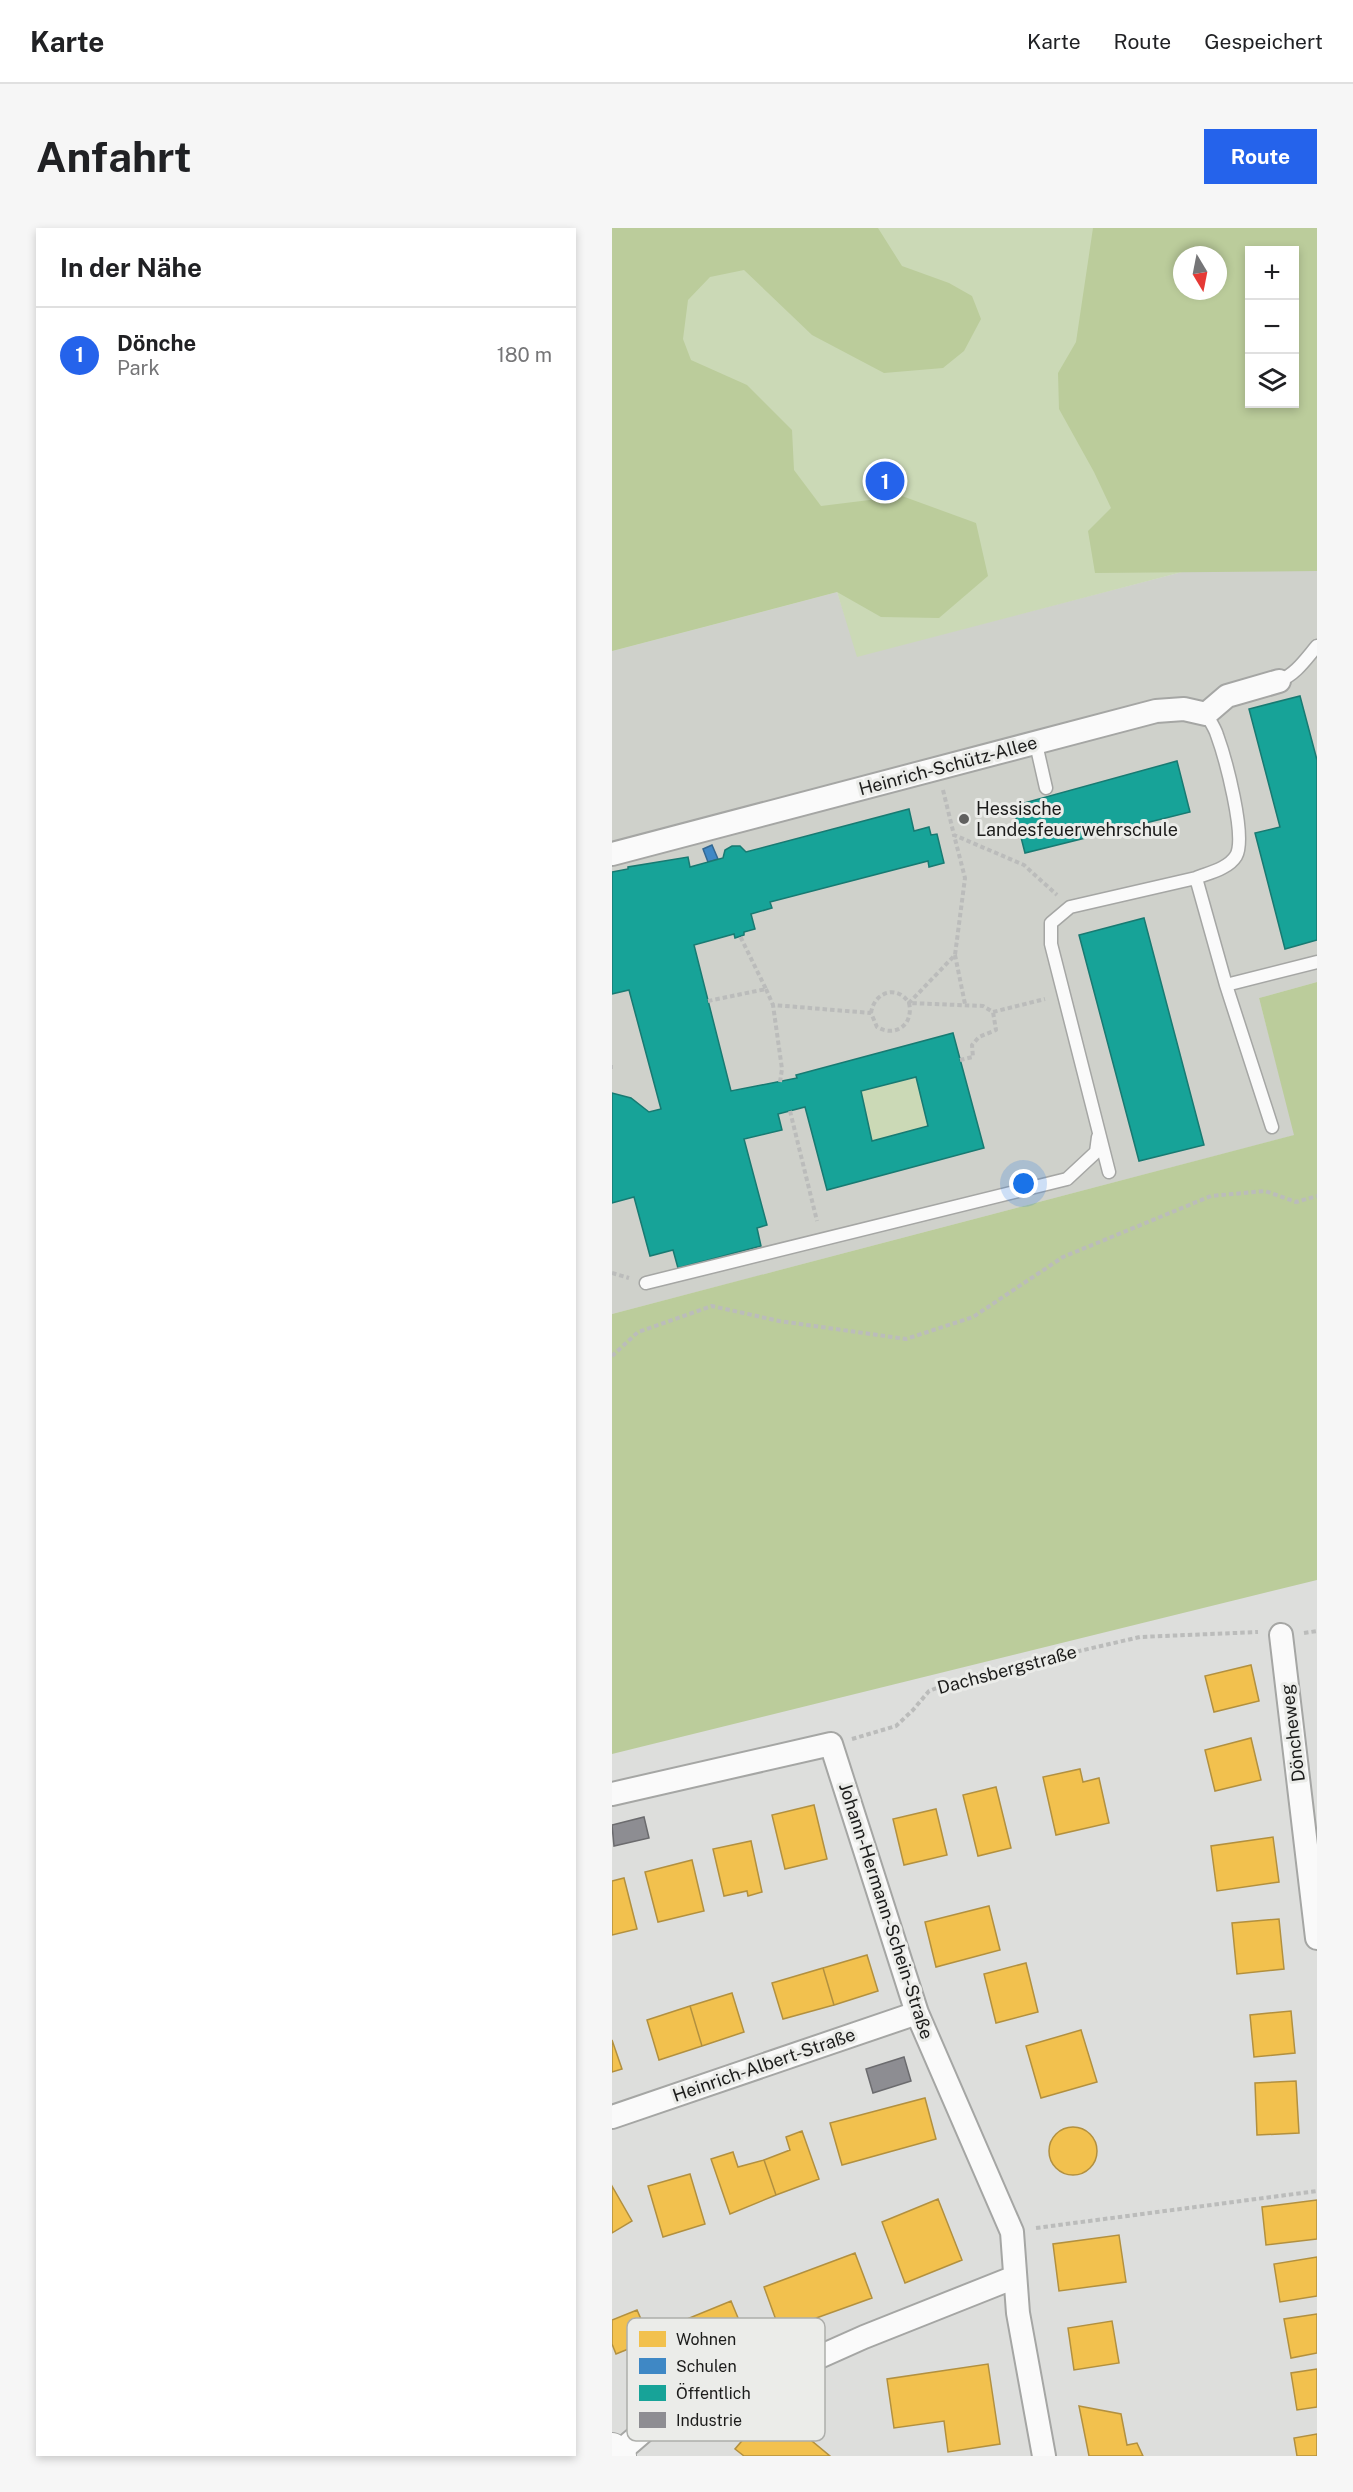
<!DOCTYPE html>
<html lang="de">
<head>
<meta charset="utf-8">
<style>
	:root { --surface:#fff; --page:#f6f6f6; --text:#202124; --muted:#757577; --line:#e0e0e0; --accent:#2563eb }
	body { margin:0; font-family:"Public Sans",sans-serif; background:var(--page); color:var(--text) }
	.controls { position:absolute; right:18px; top:18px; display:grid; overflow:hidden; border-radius:0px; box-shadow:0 3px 9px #0003 }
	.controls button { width:54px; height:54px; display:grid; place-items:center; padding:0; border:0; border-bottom:2px solid var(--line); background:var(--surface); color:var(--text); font:30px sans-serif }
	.compass { position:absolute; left:561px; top:18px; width:54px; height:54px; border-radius:50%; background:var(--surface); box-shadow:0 3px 9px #0003; rotate:170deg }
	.you { position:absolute; left:412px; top:956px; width:21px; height:21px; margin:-15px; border:4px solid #fff; border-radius:50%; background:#1a73e8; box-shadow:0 0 0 9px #1a73e833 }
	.badge { display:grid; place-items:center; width:39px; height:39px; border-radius:50%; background:var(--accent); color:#fff; font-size:20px; font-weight:700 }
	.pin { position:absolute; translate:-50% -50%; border:3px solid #fff; box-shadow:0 2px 6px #0006 }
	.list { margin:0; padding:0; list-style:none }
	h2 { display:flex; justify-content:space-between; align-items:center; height:78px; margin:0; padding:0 24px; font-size:26px }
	h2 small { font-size:20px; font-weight:400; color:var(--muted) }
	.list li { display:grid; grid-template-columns:39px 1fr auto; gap:18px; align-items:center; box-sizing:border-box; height:96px; padding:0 24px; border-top:2px solid var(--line) }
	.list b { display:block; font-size:22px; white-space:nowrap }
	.list p { margin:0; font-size:20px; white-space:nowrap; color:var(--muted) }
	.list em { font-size:20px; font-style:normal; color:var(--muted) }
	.icon { flex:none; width:33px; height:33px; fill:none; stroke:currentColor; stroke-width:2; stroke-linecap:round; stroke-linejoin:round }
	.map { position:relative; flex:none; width:705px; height:2228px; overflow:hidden; border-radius:0px }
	header { display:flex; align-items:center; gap:36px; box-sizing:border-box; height:84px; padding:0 30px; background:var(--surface); border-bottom:2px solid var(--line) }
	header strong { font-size:28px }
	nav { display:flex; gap:33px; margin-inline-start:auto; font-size:21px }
	.intro { display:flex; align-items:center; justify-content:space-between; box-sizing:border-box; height:144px; padding:0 36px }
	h1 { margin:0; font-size:42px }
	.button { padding:15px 27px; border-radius:0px; background:var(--accent); color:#fff; font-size:21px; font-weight:700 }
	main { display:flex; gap:36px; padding:0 36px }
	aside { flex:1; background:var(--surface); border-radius:0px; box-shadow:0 3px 9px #0003 }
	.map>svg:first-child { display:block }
	.built { fill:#cfd1cb }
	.green { fill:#cbd9b6; fill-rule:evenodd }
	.forest { fill:#bbcc9b; fill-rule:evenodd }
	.homes { fill:#f2c14e; stroke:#b2903f; stroke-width:1.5 }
	.schools { fill:#3f88c5; stroke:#346892; stroke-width:1.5 }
	.public { fill:#17a398; stroke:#187a72; stroke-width:1.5; fill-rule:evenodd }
	.industry { fill:#8d8d92; stroke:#6b6b6e; stroke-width:1.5 }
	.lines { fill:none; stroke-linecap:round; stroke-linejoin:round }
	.service-casing { stroke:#a5a6a4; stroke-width:15 }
	.minor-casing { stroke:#a5a6a4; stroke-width:26 }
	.secondary-casing { stroke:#a5a6a4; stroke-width:34 }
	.path { stroke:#bbbcbb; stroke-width:4; stroke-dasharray:4.5 3; stroke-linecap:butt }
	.service { stroke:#fafafa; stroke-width:12 }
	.minor { stroke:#fafafa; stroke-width:22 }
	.secondary { stroke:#fafafa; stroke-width:32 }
	.poi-dot { fill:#60605f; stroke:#ebece9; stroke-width:2 }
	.labels { text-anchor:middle; stroke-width:6; stroke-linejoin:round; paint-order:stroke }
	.street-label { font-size:18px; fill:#1c1c1b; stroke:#ebece9 }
	.poi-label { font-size:18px; fill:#1c1c1b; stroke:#ebece9; text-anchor:start }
	.key { fill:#ebece9; stroke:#adaeab; stroke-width:1.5 }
	.key-label { font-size:16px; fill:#1c1c1b }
</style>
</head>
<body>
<header>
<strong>Karte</strong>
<nav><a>Karte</a><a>Route</a><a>Gespeichert</a></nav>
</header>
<div class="intro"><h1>Anfahrt</h1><a class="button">Route</a></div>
<main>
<aside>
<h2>In der Nähe<small></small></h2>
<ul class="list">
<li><span class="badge">1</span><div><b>Dönche</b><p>Park</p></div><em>180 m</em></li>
</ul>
</aside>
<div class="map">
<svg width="705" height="2228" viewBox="0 0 705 2228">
	<rect width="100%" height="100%" fill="#dddedc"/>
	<!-- built -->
	<path class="built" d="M574,343h131v411l-58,16 36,137 -683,179v-663l225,-59 21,64z"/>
	<!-- green -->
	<path class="green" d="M0,0h705l-23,22h-44l-64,321 -329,86 -20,-65 -225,59zM570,27h36v36h-36z
		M304,849l12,49 -56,15 -11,-50z"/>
	<!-- forest -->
	<path class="forest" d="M0,0h266l24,38 47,17 23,13 9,23 -17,32 -21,17 -59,5 -72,-38 -68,-65 -34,7 -22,23 -5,39 8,21 56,25 45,45 2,40 27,36 81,-10 74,27 12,53 -49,42 -58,-1 -44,-25 -225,59z
		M481,0h224v343l-222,2 -7,-42 23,-23 -17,-36 -35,-63 -1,-36 18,-31zM638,22h44v154h-44zM570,27h36v36h-36z
		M705,754v598l-705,174v-440l682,-179 -35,-137z"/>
	<!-- homes -->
	<path class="homes" d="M639,1437l8,36 -45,11 -9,-36z
		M639,1510l10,42 -46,11 -10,-41z
		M468,1541l3,13 16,-4 10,45 -53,12 -13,-58z
		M384,1559l15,61 -33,8 -15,-61z
		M202,1577l13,54 -42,10 -13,-54z
		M324,1581l11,46 -43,10 -11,-46z
		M661,1609l6,45 -62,9 -6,-45z
		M139,1613l11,51 -14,4 -1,-5 -23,5 -11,-47z
		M80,1632l12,51 -46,11 -13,-50z
		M12,1650l13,51 -25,6v-54z
		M377,1678l11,44 -64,17 -11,-45z
		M667,1691l5,50 -47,5 -5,-51z
		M255,1727l11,36 -44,14 -11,-37z
		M414,1735l12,49 -42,11 -12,-49z
		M211,1740l11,37 -51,14 -11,-36z
		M120,1765l12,39 -42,14 -12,-40z
		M78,1778l12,40 -43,14 -12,-40z
		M679,1783l4,42 -41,4 -4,-42z
		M469,1802l16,52 -56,16 -15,-52z
		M0,1812l10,29 -10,3z
		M684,1853l3,52 -42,2 -2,-52z
		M313,1870l11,41 -94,26 -12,-42z
		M437 1923a24 24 0 1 1 48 0a24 24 0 1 1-48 0Z
		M190,1903l17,48 -43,16 -12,-35 26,-10 -4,-13z
		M121,1924l5,15 26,-7 12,35 -46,19 -19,-55z
		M78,1946l15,50 -42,13 -15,-51z
		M0,1958l20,35 -20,12z
		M326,1971l24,61 -57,23 -23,-61z
		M705,1972v39l-51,6 -4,-38z
		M507,2007l7,47 -67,9 -6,-47z
		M243,2025l17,45 -92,33 -16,-44z
		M705,2029v39l-37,6 -6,-38z
		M119,2073l15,36 -80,33 -13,-31 -37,15 -4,-10v-24l25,-10 11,25z
		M705,2086v39l-26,5 -7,-39z
		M500,2093l7,42 -45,7 -6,-42z
		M376,2136l12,80 -52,8 -4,-31 -50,7 -7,-49z
		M705,2141v38l-20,3 -6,-37z
		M467,2178l42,8 6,31 10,-2 6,13h-54z
		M159,2179l59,49h-86l-9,-7z
		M705,2206v22h-20l-3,-18z"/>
	<!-- schools -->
	<path class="schools" d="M100,617l6,14 -10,3 -5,-13z"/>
	<!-- public -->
	<path class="public" d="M688,468l17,64v180l-32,9 -30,-116 25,-6 -31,-118z
		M565,533l13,51 -165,41 -12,-47z
		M297,581l5,22 15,-4 2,8 6,-1 7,29 -15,4 -1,-6 -158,41 2,6 -21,6 4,15 -11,3v3l-9,3 -1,-4 -40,11 37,146 66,-13 -1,-3 157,-42 31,115 -157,42 -22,-83 -27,7 4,16 -38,9 23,86 -10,3 4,18 -83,22 -5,-18 -23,6 -16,-59 -22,6v-110l19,5 18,14 12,-3 -32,-119 -17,4v-122l16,-3v-2l60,-10 2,10 33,-9 2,-8 7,-4h8l6,6zM304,849l12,49 -56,15 -11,-50z
		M532,690l60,227 -65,16 -60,-226z"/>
	<!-- industry -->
	<path class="industry" d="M32,1589l5,21 -35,8 -2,-21z
		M292,1829l7,24 -38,12 -7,-24z"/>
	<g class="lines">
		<defs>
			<path id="service" d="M667,453c17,-7 26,-21 38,-35
				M424,516l10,44
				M584,650c12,-5 32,-9 40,-22 11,-19 -11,-99 -19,-121 -2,-7 -7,-14 -11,-21
				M614,757l91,-23
				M497,944l-58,-228v-21l19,-16 126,-29 30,107 46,142
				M34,1055l421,-104 29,-27 2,-15"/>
			<path id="minor" d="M0,626l544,-143 28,-2 22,5 21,-18 52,-15
				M669,1407l36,303
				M0,1566l219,-50 86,269 95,219 6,81 26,143
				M0,1889l305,-104
				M5,2226l42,-36 75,-23 130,-58 151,-60"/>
			<path id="secondary" d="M0,2221l8,7"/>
		</defs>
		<!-- service casing -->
		<use href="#service" class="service-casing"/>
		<!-- minor casing -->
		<use href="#minor" class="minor-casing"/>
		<!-- secondary casing -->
		<use href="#secondary" class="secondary-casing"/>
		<!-- path -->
		<path class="path" d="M331,562l11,45 70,30 33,30
			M343,727l10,49
			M154,761l7,16
			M96,773l58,-12 -26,-53
			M259,785c3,-21 26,-29 38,-10l46,-48 10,-77 -11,-43
			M348,832l13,-3 -1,-12 7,-8 17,-7 -3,-18
			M0,839h1
			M168,854l2,-13 -9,-64 98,8 6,14c19,11 37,-3 32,-24l74,3 10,6 52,-13
			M178,883l27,110
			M0,1045l17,5
			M0,1128l26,-24 74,-26 67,15 127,18 67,-22 90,-60 148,-61 54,-5 31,11 21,-6
			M692,1405l13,-2
			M240,1511l44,-13 17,-16 16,-19 33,-13 178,-41 118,-5
			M424,2000l281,-37"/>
		<!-- service -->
		<use href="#service" class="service"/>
		<!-- minor -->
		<use href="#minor" class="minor"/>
		<!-- secondary -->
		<use href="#secondary" class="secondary"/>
	</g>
	<!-- markers -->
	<circle class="poi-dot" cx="352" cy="591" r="6"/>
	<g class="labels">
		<!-- street labels -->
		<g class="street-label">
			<text transform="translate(336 538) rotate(-15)" y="6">Heinrich-Schütz-Allee</text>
			<text transform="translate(395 1442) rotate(-15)" y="6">Dachsbergstraße</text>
			<text transform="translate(681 1505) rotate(-97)" y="6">Döncheweg</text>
			<text transform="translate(274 1683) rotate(72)" y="6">Johann-Hermann-Schein-Straße</text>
			<text transform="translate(152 1837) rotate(-19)" y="6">Heinrich-Albert-Straße</text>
		</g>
		<!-- poi labels -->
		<g class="poi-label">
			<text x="364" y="587">Hessische<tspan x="364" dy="21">Landesfeuerwehrschule</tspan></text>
		</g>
	</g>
	<!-- legend -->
	<rect x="15" y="2090" width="198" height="123" rx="9" class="key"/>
	<rect x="27" y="2103" width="27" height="16" fill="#f2c14e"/>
	<rect x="27" y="2130" width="27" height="16" fill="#3f88c5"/>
	<rect x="27" y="2157" width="27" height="16" fill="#17a398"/>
	<rect x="27" y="2184" width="27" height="16" fill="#8d8d92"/>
	<g class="key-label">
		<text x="64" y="2117">Wohnen</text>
		<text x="64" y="2144">Schulen</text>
		<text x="64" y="2171">Öffentlich</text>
		<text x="64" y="2198">Industrie</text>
	</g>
</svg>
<div class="controls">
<button>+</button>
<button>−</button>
<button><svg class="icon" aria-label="layers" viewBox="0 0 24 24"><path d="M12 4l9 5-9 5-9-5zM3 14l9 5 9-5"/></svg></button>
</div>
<svg class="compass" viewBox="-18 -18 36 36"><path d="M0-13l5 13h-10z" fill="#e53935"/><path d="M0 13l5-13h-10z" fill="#757577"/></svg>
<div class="you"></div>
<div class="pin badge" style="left:273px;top:253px">1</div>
</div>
</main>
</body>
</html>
